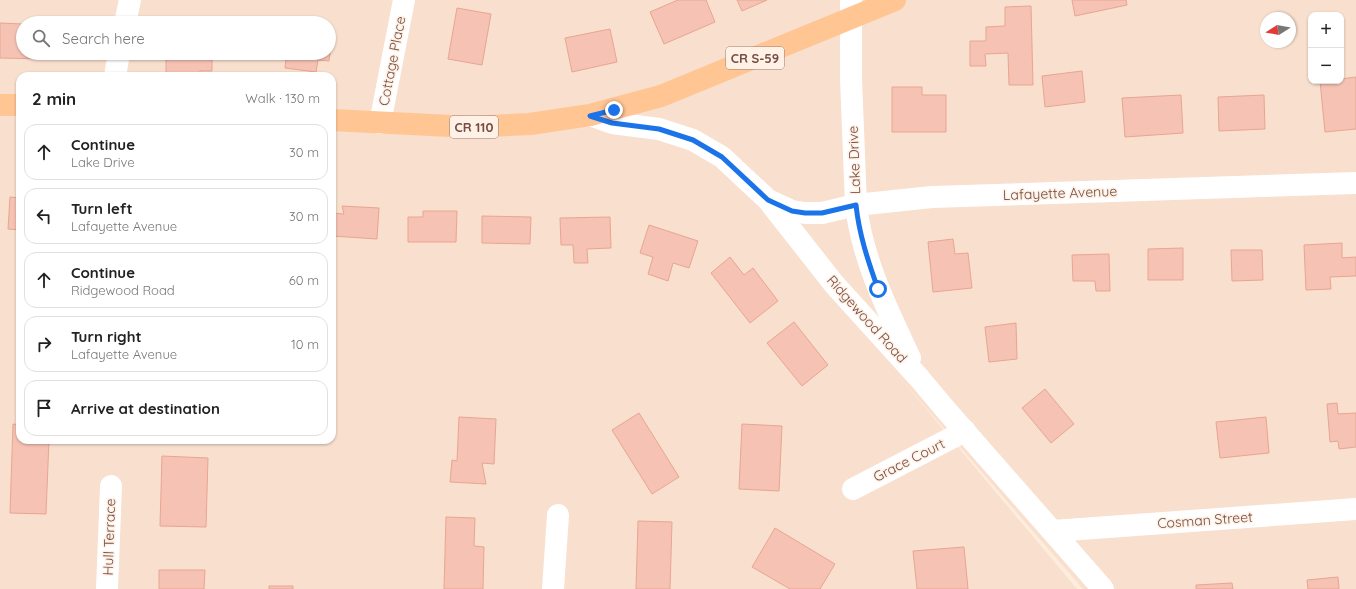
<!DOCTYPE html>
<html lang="en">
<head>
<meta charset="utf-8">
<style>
	:root { --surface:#fff; --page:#f2f2f2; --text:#222; --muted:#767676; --line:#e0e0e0 }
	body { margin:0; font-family:Quicksand,sans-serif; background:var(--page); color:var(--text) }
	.controls { position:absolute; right:12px; top:12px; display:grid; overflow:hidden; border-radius:8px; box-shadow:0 1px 3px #0004 }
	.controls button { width:36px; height:36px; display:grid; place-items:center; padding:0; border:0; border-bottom:1px solid var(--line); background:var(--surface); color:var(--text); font:20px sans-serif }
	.compass { position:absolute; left:1260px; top:12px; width:36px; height:36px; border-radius:50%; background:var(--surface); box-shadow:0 1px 3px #0004; rotate:259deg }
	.stop { position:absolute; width:12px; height:12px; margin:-9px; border:3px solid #1a73e8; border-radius:50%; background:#fff }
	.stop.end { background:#1a73e8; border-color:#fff; box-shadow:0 1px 4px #0008 }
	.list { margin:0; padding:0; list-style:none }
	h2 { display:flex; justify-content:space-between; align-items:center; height:52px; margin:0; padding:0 16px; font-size:17px }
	h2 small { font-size:13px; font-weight:400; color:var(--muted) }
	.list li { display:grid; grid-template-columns:26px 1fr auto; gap:12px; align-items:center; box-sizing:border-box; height:56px; margin:0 8px 8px; padding:0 8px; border:1px solid var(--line); border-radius:12px }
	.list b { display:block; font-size:15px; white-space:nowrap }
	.list p { margin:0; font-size:13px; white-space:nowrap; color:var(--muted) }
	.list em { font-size:13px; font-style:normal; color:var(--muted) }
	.icon { flex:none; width:22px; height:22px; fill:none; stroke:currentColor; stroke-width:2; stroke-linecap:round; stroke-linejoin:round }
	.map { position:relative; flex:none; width:1356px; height:589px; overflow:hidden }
	.search { position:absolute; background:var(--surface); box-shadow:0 1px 3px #0004; left:16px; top:16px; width:320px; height:44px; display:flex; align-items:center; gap:10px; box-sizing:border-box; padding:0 14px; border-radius:22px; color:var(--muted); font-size:15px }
	.panel { position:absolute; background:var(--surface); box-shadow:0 1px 3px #0004; left:16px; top:72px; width:320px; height:372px; border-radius:12px }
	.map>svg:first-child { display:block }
	.residential { fill:#f8dfce; fill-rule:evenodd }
	.building { fill:#f5c2b3; stroke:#e9a592 }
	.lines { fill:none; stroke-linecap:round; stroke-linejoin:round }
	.street { stroke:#fff; stroke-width:22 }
	.secondary { stroke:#fff; stroke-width:22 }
	.primary { stroke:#ffc593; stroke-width:22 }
	.route { stroke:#1a73e8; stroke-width:5 }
	.labels { text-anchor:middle; stroke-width:3; stroke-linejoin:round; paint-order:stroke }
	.shield { fill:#fff1e5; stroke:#9e7e74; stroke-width:1 }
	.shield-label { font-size:13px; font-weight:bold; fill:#754d44 }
	.street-label { font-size:14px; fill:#754d44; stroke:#fff1e5 }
</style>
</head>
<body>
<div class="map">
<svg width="1356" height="589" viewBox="0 0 1356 589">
	<rect width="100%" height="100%" fill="#feecdd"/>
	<!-- residential -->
	<path class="residential" d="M0,0h1356v589h-273l-188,-217 182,217h-1077zM1311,15h30v66h-30zM1266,18h24v24h-24zM23,23h306v30h-306zM20,76h312v364h-312z"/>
	<!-- building -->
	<path class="building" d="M678,0h28l9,22 -51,22 -14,-32z
		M737,0h30l-25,11z
		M1072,0h54l1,5 -52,11z
		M1031,6l2,79h-24l-1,-32 -23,1 1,12h-16v-25h16v-14l19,-1v-19z
		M457,8l34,6 -9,51 -34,-6z
		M196,21l21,1v1h-21z
		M0,23l23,1v29h22v6l-45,-1z
		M610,29l7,33 -45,10 -7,-34z
		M329,47h2l-2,14 -11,-1 -2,12 -31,-4 1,-9 -15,-2v-4h58z
		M166,53h46v18h-12l-1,5h-33z
		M1082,71l3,31 -40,5 -3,-31z
		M1356,77v52l-31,3 -5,-51h21v-2z
		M892,87h30v8h24v37h-54z
		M1181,95l2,38 -58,4 -3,-39z
		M1264,95l1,34 -46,2 -1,-34z
		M10,197l10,1v32l-12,-1z
		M342,206l37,2 -2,31 -45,-3v-23l12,1z
		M423,211h34l-1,31h-48v-25h15z
		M482,216l49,1 -1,27 -48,-1z
		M610,217l1,31 -24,1 1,14h-14l-1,-18h-12l-1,-27z
		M649,225l49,16 -9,27 -16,-5 -5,18 -20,-7 5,-17 -13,-4z
		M953,239l2,15 13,-1 4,35 -39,4 -5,-50z
		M1342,243v15l14,-1v19l-26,1 1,12 -25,1 -2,-45z
		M1183,248v32h-35v-31z
		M1231,250h31l1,30 -31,1z
		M1109,254l1,37h-14l-1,-10h-22l-1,-26z
		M730,257l14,18 9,-7 25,33 -28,22 -39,-50z
		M794,322l34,43 -26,21 -35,-43z
		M1016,323l1,36 -28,3 -4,-35z
		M1045,389l29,35 -23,19 -29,-35z
		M1337,403l1,11 18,-1v34l-17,2 -1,-8 -8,1 -3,-38z
		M639,413l40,64 -27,17 -40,-64z
		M459,417l37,2 -2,45 -12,-1 4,21 -36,-2 2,-22 5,1z
		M1266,417l3,36 -49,5 -4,-36z
		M13,424l7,1v15h29l-3,74 -36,-1z
		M742,424l40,2 -3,65 -40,-2z
		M162,456l46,2 -2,69 -46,-1z
		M446,517l29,1 -1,28 10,1 -1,42h-39z
		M638,521l34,1 -2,67h-34z
		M775,528l60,36 -15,25h-30l-38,-22z
		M964,547l4,42h-51l-4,-38z
		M159,570h46l-1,19h-45z
		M1338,577l1,12h-31l-1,-9z
		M1232,583l1,6h-37v-4z
		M269,586h24v3h-24z"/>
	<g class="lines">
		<!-- street -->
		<path class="street" d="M851,0v18
			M125,23l5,-23
			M115,76l4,-23
			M380,123l24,-123
			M768,200l24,11 13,2h17l34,-8 76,-8 424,-14
			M853,489l112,-58
			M1053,531l303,-22
			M107,589l4,-103
			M553,589l5,-74"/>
		<!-- secondary -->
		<path class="secondary" d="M851,18v61l5,126c6,54 31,104 54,153
			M590,115l22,8 47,6 34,11 29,17 46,43 66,84 86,95 26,31 157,179"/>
		<!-- primary -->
		<path class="primary" d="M0,105h20
			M332,120l138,7 60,-3 60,-9 71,-19 234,-96"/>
	</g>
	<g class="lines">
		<!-- route -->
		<path class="route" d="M614,110l-24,6 22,7 47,6 34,11 29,17 46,43 24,11 13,2h17l34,-8c3,29 12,56 22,84"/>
	</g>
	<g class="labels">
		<!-- shield labels -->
		<g class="shield">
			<rect x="726" y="47" width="58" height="22" rx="3"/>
			<rect x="450" y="116" width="48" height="22" rx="3"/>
		</g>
		<g class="shield-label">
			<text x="755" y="63">CR S-59</text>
			<text x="474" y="132">CR 110</text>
		</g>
		<!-- street labels -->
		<g class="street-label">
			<text transform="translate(392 61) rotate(-79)" y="5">Cottage Place</text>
			<text transform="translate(854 160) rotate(-92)" y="5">Lake Drive</text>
			<text transform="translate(1060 193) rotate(-2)" y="5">Lafayette Avenue</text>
			<text transform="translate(867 319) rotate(48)" y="5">Ridgewood Road</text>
			<text transform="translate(909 460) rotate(-27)" y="5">Grace Court</text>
			<text transform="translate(1205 520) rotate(-4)" y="5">Cosman Street</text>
			<text transform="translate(109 537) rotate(-88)" y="5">Hull Terrace</text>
		</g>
	</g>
</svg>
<div class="controls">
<button>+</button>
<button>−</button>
</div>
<svg class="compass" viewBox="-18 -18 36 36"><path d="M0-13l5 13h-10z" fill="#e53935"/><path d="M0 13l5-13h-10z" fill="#767676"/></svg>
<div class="stop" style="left:878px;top:289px"></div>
<div class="stop end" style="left:614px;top:110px"></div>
<div class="search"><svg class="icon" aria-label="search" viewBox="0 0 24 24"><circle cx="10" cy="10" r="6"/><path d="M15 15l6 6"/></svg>Search here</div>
<section class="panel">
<h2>2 min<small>Walk · 130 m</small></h2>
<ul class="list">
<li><svg class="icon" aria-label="ahead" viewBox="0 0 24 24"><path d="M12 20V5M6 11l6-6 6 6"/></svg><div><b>Continue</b><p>Lake Drive</p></div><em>30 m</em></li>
<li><svg class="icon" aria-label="left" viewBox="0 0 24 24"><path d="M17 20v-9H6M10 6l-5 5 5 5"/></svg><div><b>Turn left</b><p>Lafayette Avenue</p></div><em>30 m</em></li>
<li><svg class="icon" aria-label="ahead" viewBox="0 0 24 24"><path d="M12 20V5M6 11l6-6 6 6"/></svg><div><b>Continue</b><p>Ridgewood Road</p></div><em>60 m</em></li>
<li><svg class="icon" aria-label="right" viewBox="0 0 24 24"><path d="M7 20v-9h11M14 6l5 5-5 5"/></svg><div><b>Turn right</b><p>Lafayette Avenue</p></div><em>10 m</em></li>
<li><svg class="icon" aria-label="arrive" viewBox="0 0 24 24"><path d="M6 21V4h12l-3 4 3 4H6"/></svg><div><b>Arrive at destination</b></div></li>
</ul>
</section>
</div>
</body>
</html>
